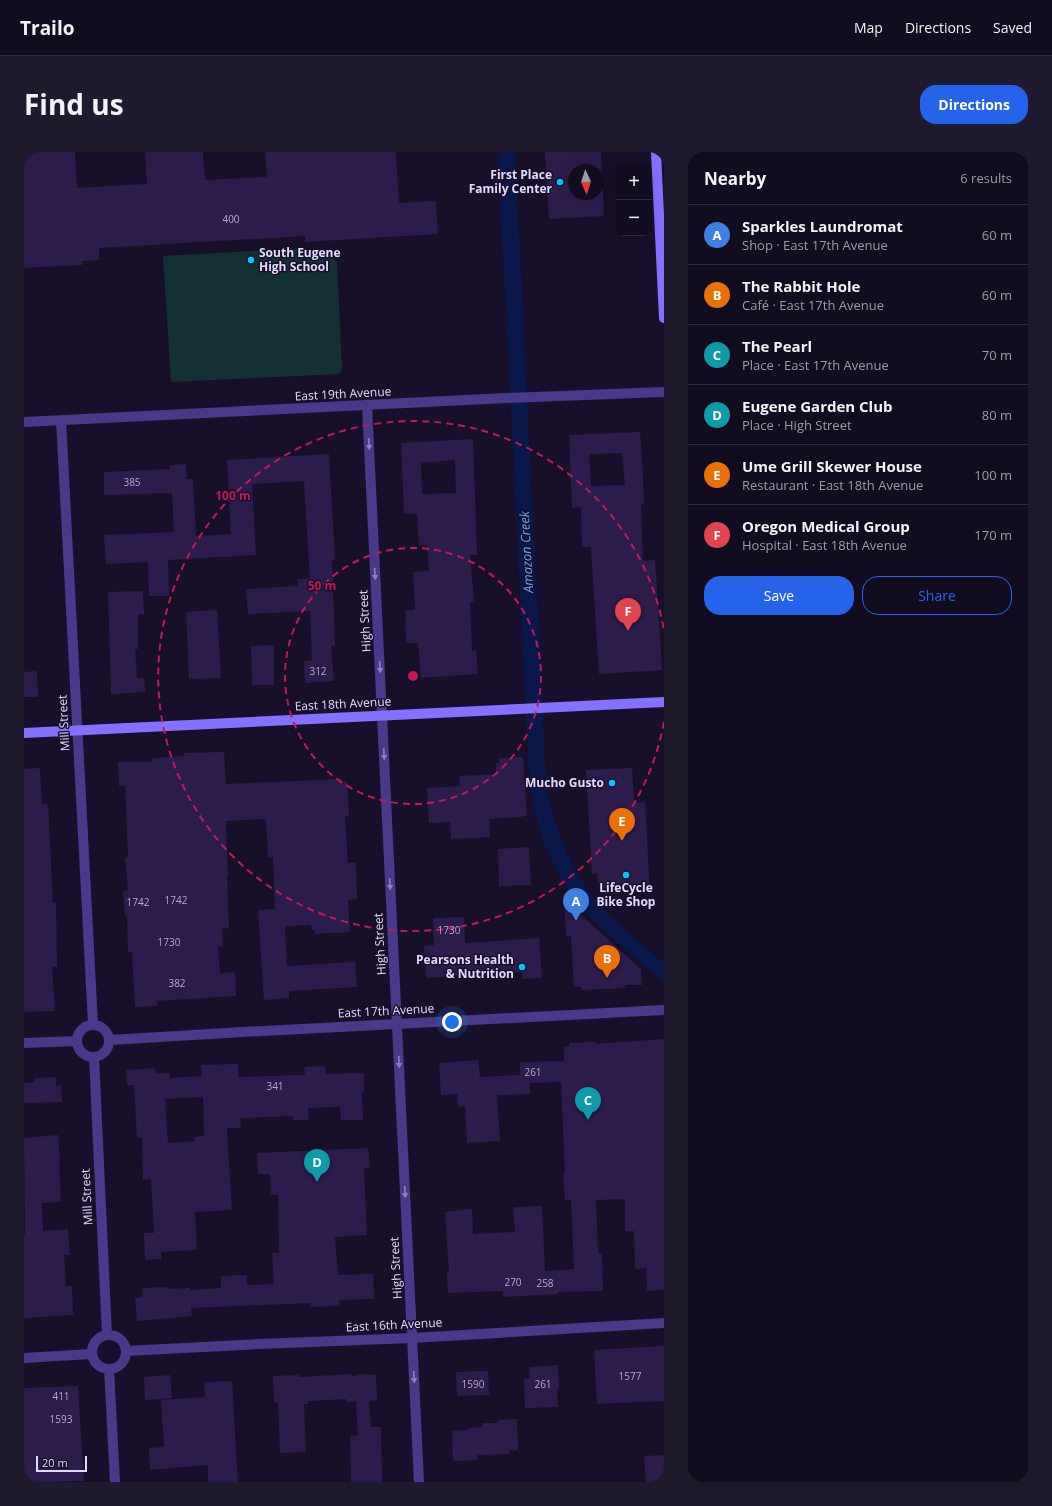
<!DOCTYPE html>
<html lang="en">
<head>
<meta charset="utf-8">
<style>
	:root { --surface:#120c20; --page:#1f1a2d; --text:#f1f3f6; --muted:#9c9ba5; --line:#312c3e; --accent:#2563eb }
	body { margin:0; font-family:"Open Sans",sans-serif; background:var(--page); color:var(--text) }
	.controls { position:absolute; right:12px; top:12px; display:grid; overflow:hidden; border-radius:8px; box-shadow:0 4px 16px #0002 }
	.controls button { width:36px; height:36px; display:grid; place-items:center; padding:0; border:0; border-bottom:1px solid var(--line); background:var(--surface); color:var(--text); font:20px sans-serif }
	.compass { position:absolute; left:544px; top:12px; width:36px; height:36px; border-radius:50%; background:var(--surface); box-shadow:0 4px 16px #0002; rotate:177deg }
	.scale { position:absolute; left:12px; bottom:10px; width:51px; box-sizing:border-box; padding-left:4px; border:2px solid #e2d9ff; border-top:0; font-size:11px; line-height:14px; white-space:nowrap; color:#e2d9ff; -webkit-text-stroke:3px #18102a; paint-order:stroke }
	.you { position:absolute; left:428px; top:870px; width:14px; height:14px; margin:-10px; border:3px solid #fff; border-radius:50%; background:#1a73e8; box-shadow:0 0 0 6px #1a73e833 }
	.badge { display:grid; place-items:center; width:26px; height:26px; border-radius:50%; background:var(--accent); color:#fff; font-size:13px; font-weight:700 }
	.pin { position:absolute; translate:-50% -33px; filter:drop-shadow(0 1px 2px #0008) }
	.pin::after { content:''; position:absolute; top:21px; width:14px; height:12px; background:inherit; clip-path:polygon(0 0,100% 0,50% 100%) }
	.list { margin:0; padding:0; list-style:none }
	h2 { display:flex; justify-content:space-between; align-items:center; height:52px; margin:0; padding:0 16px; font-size:17px }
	h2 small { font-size:13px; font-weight:400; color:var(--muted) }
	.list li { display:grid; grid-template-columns:26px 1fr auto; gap:12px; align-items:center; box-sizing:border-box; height:60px; padding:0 16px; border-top:1px solid var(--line) }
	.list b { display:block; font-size:15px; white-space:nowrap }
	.list p { margin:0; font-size:13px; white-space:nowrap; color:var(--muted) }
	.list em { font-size:13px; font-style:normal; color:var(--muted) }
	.actions { display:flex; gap:8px; padding:12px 16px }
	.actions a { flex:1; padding:9px 0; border:1px solid var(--accent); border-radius:16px; text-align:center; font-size:14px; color:var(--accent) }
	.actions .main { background:var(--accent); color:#fff }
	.map { position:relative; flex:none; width:640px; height:1330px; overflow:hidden; border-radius:16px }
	header { display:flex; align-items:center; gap:24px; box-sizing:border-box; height:56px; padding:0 20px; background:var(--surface); border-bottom:1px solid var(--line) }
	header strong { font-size:19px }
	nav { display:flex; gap:22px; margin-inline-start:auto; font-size:14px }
	.intro { display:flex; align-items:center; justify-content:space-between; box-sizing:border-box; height:96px; padding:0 24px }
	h1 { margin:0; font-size:28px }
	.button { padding:10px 18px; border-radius:16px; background:var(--accent); color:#fff; font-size:14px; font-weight:700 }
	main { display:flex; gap:24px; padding:0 24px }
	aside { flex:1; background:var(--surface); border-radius:16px; box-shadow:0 4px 16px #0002 }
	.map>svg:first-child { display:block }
	.green { fill:#133134 }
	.water { fill:#0a1849 }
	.building { fill:#2c1c4b; fill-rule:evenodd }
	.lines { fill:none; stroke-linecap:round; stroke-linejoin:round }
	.minor { stroke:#483a89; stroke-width:10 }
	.tertiary { stroke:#483a89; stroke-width:10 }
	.secondary { stroke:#8670ff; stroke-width:10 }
	.oneway { fill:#8d82be }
	.ring { fill:none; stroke:#c2185b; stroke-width:2; stroke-dasharray:7 5 }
	.poi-dot { fill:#05c5ff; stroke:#18102a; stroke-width:1.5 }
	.labels { text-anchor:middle; stroke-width:3; stroke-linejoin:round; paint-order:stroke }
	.number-label { font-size:10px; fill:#b4aad2 }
	.poi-label { font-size:12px; font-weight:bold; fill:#e2d9ff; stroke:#18102a; text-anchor:end }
	.street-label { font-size:12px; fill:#e2d9ff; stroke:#18102a }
	.water-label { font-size:13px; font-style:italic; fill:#67a4ff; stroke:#18102a }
	.centre { fill:#c2185b; stroke:#18102a; stroke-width:2 }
	.ring-label { font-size:12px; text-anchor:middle; font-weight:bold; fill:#c2185b; stroke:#18102a; stroke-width:3; stroke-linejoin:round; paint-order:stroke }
</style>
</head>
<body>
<header>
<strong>Trailo</strong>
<nav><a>Map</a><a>Directions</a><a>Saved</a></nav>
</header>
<div class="intro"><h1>Find us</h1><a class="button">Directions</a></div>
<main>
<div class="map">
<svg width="640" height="1330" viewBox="0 0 640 1330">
	<rect width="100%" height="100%" fill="#18102a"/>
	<!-- green -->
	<path class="green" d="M279,96l5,8h22l7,6 5,107 -3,5 -168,8 -8,-126z"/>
	<!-- water -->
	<path class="water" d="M474,0h17l31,631c8,44 24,88 54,122 19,22 42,39 64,58v19c-26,-23 -54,-44 -77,-69 -28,-30 -47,-71 -54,-111 -2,-10 -3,-20 -4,-30z"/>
	<!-- building -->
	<path class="building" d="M0,0h51l2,36 70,-4 -2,-32h58l2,28 62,-3 -2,-25h131l3,51 37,-2 2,33 -133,8v-6l-206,12v12l-17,1v4l-58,3z
		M521,0h56l3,64 -55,3zM550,18h24v24h-24z
		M616,280l3,45 1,27h-3l2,57 12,-1 7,110 -63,4 -8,-127h-9l-1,-40 -9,1 -3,-73zM598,301l3,32 -34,1 -2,-32z
		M449,287l4,116h-7l4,46 -4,1 2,49 4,-1 2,24 -57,4 -3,-35h-12l-1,-33h10l-2,-38 16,-1 -2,-26 -8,1 -2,-32h-13l-3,-71zM431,308l1,33 -34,1 -1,-31z
		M305,302l6,105 -3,1 3,86h-4l3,35 -29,2 -1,-22 8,-1 -2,-49 -62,3 -2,-25 52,-3 -1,-7h13l-6,-98 -52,3 4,71 -88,5 1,36h-20l-1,-34 -42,2 -2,-29 70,-3 -2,-39 -68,2v-23l66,-3v-4l16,-1 1,15h6l3,57 35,-2 -4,-74z
		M119,439l1,23h-6v35h-3l2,29h7l1,14 -34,2 -3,-102z
		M193,458l4,68 -32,1 -3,-67z
		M250,493v40h-22l-1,-39z
		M13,519l1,26h-14v-25z
		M200,600l2,32 116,-5v3l5,-1 2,35h-4l3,47h8l1,36 -9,1 2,32 -35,2v-4h-3l-1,-5 -26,1 2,40 68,-4 2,25 -68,4v7l-25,2 -6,-90 17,-1 -2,-52 -5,1 -2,-39 -40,2 2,55h-1l2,52 -7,1 1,17 -5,1 2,26 15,-1 1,24 -79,5v5l-22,1 -3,-55h-4l-1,-37 -2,1 -2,-25 5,-1 -3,-33h3l-3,-71h-6l-1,-24h35l-1,-4 32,-2v-3z
		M499,605l4,59h-5v1l-33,2 1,18 -39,2 -1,-17 -21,1 -2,-35 33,-2 -1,-10 37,-2v-11h3v-5z
		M16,616l2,36h6l5,99h3l1,64h-5l3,44 -31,1v-243z
		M608,616l2,32h3v3l8,-1 5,90 -51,2 -2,-21 -5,1 -6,-104z
		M505,695l2,38 -32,1 -1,-37z
		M540,748l77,69 1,16h-17v3l-44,2v-3h-7l-3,-51h-5z
		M440,765l1,26 74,-5 3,40 -20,1v-7l-96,6 -2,-32 10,-1 -1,-27z
		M640,887v251l-17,1 -1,-23 -11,1 -1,-38h-9v-32l-29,1 2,53h4l1,38 -45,1v2l-55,3v-6l-55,2 -1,-21h2l-4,-60 27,-3 1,25 42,-2 -2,-25 29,-1 3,65 29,-2 -3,-69h-6l-2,-27h2l-4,-91 -31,1v11l-33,1 3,46 -33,2 -2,-37 -7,1 -1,-13 -16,1 -2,-32 39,-3 2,17 40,-2v-13l44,-1v-15h5v-3l26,-1 1,2z
		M214,912v13l67,-2 -1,-8 21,-1 1,8 38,-1v19h-2l1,28h-22l-1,-13 -32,1 1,12h-16v-4l-53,2 1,10h-14l5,82 -37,2 2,38 -36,2v7l-16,1 -1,-27h10l-3,-54 -8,1 -1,-42h-5l-3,-53h-7l-1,-15 29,-2 1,6 14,-1v5l32,-2 -1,-11zM179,945l1,39 -9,1v4l-27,2 -3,-44z
		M32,925v9l5,-1 1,17 -38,1v-20l11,-1v-4z
		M34,983l2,28h-1l2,39 -19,1 1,28 25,-2 2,26h-6l2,31h6l1,29 -49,3v-84h1l-1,-96z
		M344,996l2,20 -6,1 3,66 -32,2 3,38 35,-1 1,25 -35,1 1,6 -29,1v-4l-120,5 1,8 -55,5 -2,-23 8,-1 -1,-9 25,-1v2l23,-1v2l31,-2v-12l26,-1v10l27,-1 -2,-31h7l-1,-58h-7l-1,-21h-12l-1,-21z
		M640,1194v55l-67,3 -3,-54z
		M534,1213l1,24h-2l1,18 -33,1 -1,-29 6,-1 -1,-11z
		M464,1219l1,24 -32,1 -1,-24z
		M328,1222v2h4v-2l20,1 1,25 -8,1 2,26h10l1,55h-31l-1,-46 8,-1 -2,-34 -10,1v-3l-38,2v3h-4l2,48 -26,1 -2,-50h-4l-1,-27 26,-1v2z
		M146,1223l2,23 -27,2 -1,-23z
		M208,1229l6,101h-30v-17l-58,5 -1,-22 15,-1 -3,-47 44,-3 -1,-15z
		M54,1234l6,95 -60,1v-94z
		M493,1267l1,31 -9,1v3l-32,1v5l-24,1 -1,-30 15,-1v-2l16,-1v-4h14l1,-3z
		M640,1303v27h-18l-2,-26z"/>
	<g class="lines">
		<!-- minor -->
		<path class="minor" d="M37,268l32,604
			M53 889a16 16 0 1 1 32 0a16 16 0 1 1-32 0Z
			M86,888l133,-8 421,-22
			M0,891l53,-2
			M70,905l13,278
			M68 1200a17 17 0 1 1 34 0a17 17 0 1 1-34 0Z
			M102,1199l133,-7 153,-6 252,-15
			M0,1206l67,-4
			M85,1217l6,113"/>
		<!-- tertiary -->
		<path class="tertiary" d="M343,253l52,1077
			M0,270l483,-24 157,-6"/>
		<!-- secondary -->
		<path class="secondary" d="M632,0l8,166
			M0,581l640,-31"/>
	</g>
	<!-- one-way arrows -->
	<defs><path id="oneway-solid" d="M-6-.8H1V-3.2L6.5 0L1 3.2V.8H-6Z"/></defs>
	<g class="oneway">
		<use href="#oneway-solid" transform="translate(345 292) rotate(87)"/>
		<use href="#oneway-solid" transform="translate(351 422) rotate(87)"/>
		<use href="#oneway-solid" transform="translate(356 515) rotate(87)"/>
		<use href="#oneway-solid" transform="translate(360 602) rotate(87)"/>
		<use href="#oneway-solid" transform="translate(366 732) rotate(87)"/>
		<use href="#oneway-solid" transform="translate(375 910) rotate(87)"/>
		<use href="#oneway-solid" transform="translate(381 1040) rotate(87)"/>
		<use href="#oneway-solid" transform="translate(390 1225) rotate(87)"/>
	</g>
	<!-- distance rings -->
	<g class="ring">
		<circle cx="389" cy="524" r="128"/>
		<path d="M640 570A255 255 0 1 1 640 478"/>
	</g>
	<!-- markers -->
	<g class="poi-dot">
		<circle cx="536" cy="30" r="4"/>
		<circle cx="227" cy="108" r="4"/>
		<circle cx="588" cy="631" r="4"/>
		<circle cx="602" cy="723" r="4"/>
		<circle cx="498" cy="815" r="4"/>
	</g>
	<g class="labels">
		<!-- number labels -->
		<g class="number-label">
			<text x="207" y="71">400</text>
			<text x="108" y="334">385</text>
			<text x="294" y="523">312</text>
			<text x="152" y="752">1742</text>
			<text x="114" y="754">1742</text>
			<text x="425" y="782">1730</text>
			<text x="145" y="794">1730</text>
			<text x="153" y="835">382</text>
			<text x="509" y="924">261</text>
			<text x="251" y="938">341</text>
			<text x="489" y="1134">270</text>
			<text x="521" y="1135">258</text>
			<text x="606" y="1228">1577</text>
			<text x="449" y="1236">1590</text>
			<text x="519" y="1236">261</text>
			<text x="37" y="1248">411</text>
			<text x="37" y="1271">1593</text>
		</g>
		<!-- poi labels -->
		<g class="poi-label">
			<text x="528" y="27">First Place<tspan x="528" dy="14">Family Center</tspan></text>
			<text x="235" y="105" text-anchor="start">South Eugene<tspan x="235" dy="14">High School</tspan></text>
			<text x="580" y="635">Mucho Gusto</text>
			<text x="602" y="740" text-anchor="middle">LifeCycle<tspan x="602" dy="14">Bike Shop</tspan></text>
			<text x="490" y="812">Pearsons Health<tspan x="490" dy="14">&amp; Nutrition</tspan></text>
		</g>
		<!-- street labels -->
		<g class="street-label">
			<text transform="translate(319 242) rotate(-3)" y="4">East 19th Avenue</text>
			<text transform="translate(341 469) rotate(-93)" y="4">High Street</text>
			<text transform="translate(319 552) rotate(-3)" y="4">East 18th Avenue</text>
			<text transform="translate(40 571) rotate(-93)" y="4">Mill Street</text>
			<text transform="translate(356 792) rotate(-93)" y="4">High Street</text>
			<text transform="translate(362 859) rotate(-3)" y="4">East 17th Avenue</text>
			<text transform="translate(63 1045) rotate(-93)" y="4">Mill Street</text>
			<text transform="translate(372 1116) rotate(-93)" y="4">High Street</text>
			<text transform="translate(370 1173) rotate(-3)" y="4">East 16th Avenue</text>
		</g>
		<!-- water labels -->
		<g class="water-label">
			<text transform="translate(502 400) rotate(-93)" y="5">Amazon Creek</text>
		</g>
	</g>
	<circle cx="389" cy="524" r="6" class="centre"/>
	<g class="ring-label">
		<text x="209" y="348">100 m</text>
		<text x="298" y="438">50 m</text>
	</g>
</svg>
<div class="controls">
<button>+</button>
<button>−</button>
</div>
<svg class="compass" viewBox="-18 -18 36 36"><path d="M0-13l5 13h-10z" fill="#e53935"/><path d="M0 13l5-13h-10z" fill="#9c9ba5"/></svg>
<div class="scale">20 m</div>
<div class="you"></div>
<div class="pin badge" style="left:552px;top:769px;background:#3f7fe0">A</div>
<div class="pin badge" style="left:583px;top:826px;background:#e8710a">B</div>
<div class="pin badge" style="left:564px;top:968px;background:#0f9aa8">C</div>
<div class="pin badge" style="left:293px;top:1030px;background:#0f9aa8">D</div>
<div class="pin badge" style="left:598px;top:689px;background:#e8710a">E</div>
<div class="pin badge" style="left:604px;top:479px;background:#e0444e">F</div>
</div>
<aside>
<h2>Nearby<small>6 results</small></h2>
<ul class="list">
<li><span class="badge" style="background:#3f7fe0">A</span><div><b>Sparkles Laundromat</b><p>Shop · East 17th Avenue</p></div><em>60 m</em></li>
<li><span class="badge" style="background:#e8710a">B</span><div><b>The Rabbit Hole</b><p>Café · East 17th Avenue</p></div><em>60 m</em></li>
<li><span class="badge" style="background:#0f9aa8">C</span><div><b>The Pearl</b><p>Place · East 17th Avenue</p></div><em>70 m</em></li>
<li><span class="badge" style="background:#0f9aa8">D</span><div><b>Eugene Garden Club</b><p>Place · High Street</p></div><em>80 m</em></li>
<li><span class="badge" style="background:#e8710a">E</span><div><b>Ume Grill Skewer House</b><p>Restaurant · East 18th Avenue</p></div><em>100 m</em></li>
<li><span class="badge" style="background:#e0444e">F</span><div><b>Oregon Medical Group</b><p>Hospital · East 18th Avenue</p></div><em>170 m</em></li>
</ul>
<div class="actions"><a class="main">Save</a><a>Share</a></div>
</aside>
</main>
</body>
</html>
